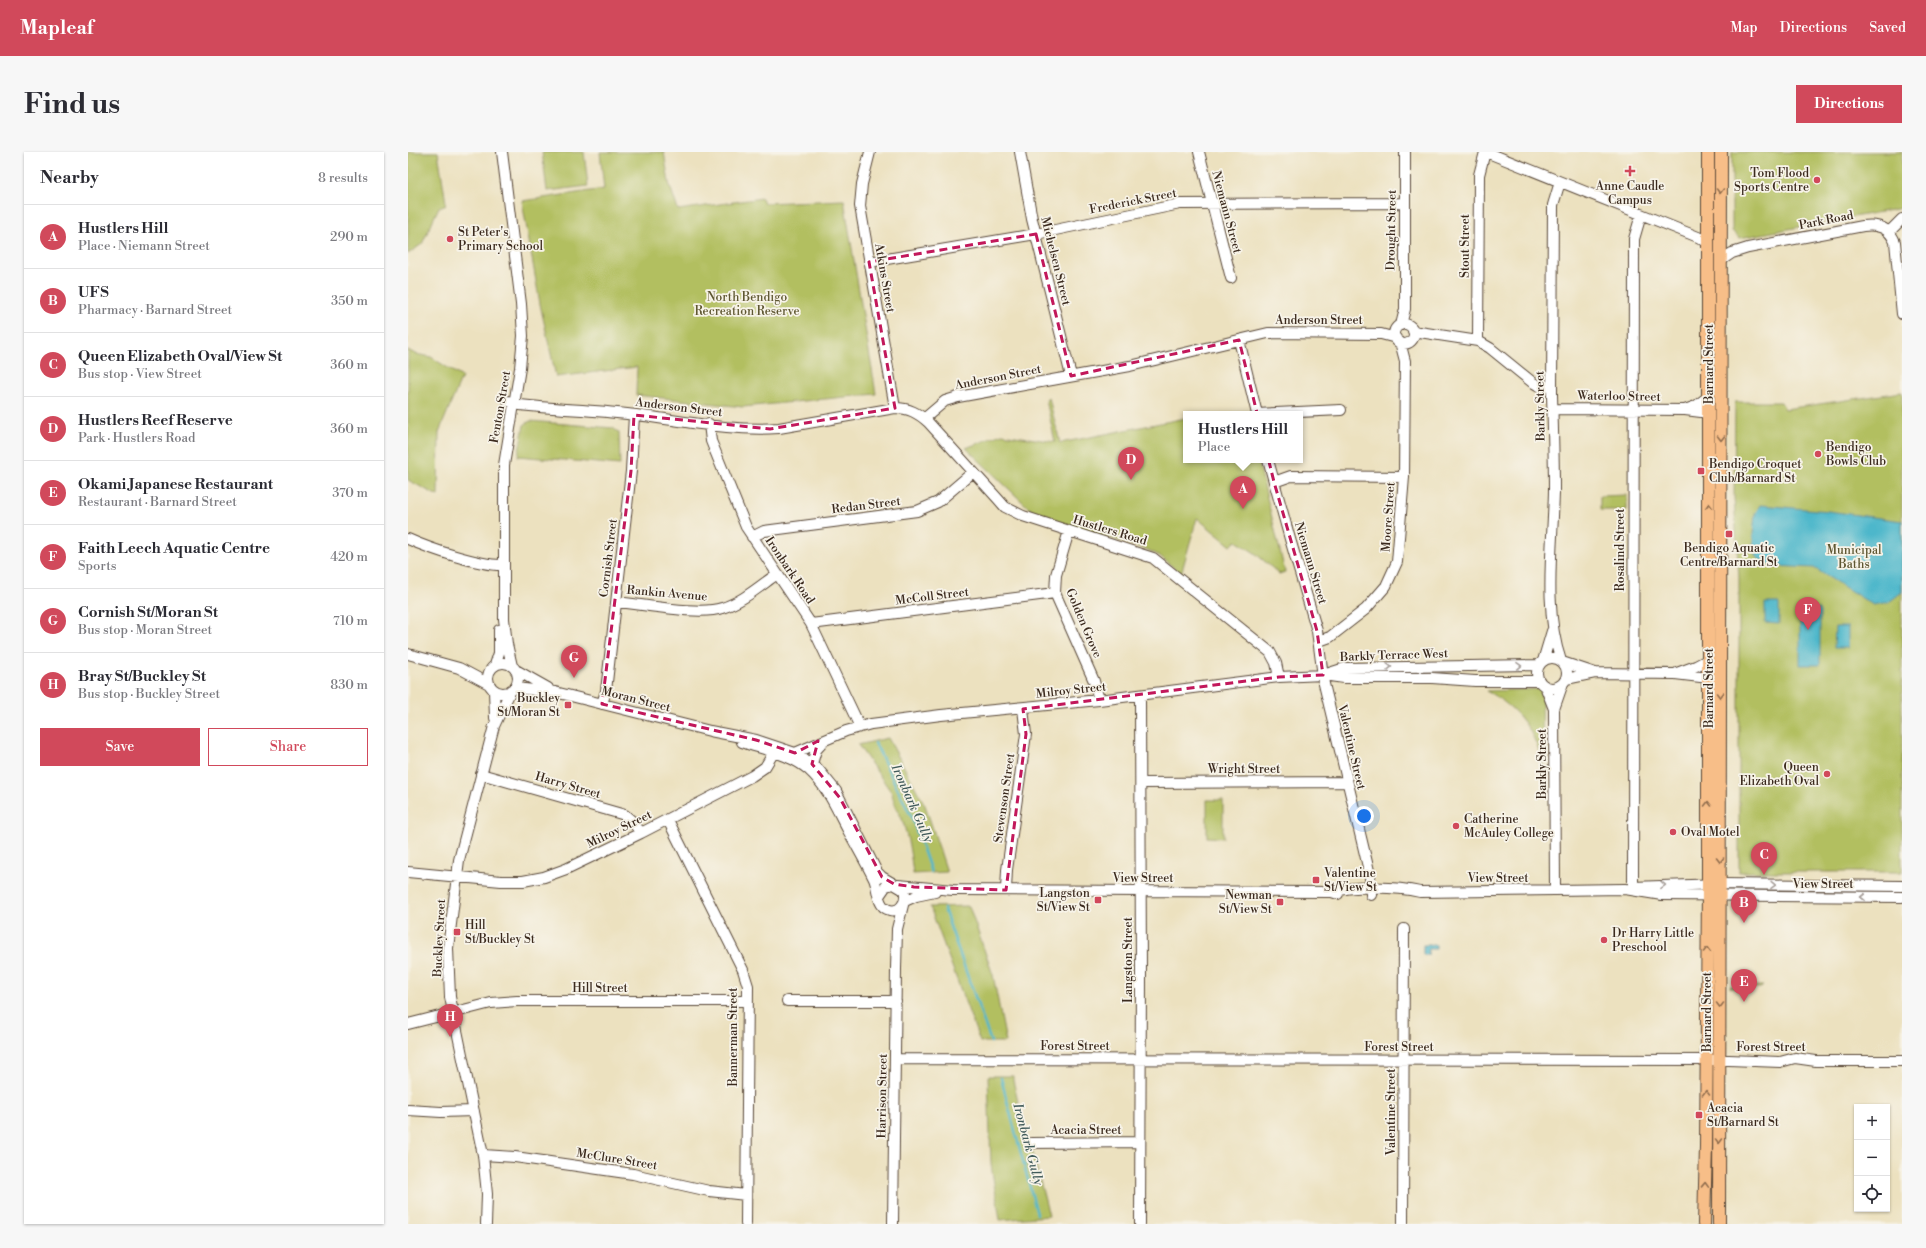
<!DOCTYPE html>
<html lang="en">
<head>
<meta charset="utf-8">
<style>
	:root { --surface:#fff; --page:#f7f7f7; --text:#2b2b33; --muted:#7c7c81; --line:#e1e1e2; --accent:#d1495b }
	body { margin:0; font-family:"Libre Bodoni",serif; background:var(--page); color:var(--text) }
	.controls { position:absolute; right:12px; bottom:12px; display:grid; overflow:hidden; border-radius:0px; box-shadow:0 1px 3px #0004 }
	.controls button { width:36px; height:36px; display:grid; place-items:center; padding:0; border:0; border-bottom:1px solid var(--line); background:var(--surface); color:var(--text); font:20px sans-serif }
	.you { position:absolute; left:956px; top:664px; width:14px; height:14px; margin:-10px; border:3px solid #fff; border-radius:50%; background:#1a73e8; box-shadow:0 0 0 6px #1a73e833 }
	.badge { display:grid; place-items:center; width:26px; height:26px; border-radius:50%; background:var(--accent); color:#fff; font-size:13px; font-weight:700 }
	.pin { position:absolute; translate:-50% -33px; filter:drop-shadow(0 1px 2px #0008) }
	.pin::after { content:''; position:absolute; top:21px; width:14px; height:12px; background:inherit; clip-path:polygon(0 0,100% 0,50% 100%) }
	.popup { position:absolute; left:775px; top:259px; width:120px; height:52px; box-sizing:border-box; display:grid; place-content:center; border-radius:0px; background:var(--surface); filter:drop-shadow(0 1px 3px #0005); font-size:13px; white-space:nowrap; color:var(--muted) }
	.popup b { font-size:15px; color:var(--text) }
	.popup::after { content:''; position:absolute; left:50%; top:100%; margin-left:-8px; border:8px solid transparent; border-top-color:var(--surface) }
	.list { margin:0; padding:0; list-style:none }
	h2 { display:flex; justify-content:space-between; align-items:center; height:52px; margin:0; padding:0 16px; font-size:17px }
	h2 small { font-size:13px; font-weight:400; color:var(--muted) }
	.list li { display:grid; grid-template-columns:26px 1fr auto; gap:12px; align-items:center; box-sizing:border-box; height:64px; padding:0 16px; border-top:1px solid var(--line) }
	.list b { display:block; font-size:15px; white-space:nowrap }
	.list p { margin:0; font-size:13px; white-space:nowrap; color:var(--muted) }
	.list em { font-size:13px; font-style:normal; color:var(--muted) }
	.actions { display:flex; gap:8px; padding:12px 16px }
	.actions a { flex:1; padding:9px 0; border:1px solid var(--accent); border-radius:0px; text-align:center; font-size:14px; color:var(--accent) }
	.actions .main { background:var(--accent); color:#fff }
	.icon { flex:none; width:22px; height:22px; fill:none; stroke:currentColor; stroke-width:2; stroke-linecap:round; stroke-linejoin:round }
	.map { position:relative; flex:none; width:1494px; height:1072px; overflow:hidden; border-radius:0px }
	header { display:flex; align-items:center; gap:24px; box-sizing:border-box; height:56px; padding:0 20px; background:var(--accent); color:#fff }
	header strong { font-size:19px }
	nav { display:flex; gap:22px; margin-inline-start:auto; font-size:14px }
	.intro { display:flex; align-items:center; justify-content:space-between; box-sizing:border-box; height:96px; padding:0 24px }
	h1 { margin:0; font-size:28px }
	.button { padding:10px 18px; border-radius:0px; background:var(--accent); color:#fff; font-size:14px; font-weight:700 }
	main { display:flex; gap:24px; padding:0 24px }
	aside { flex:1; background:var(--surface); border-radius:0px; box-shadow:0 1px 3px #0004 }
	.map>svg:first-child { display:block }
	.green { fill:#b2bf61; stroke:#767440 }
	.water { fill:#4db7cb; stroke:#447074 }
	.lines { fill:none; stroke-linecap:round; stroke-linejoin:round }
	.stream { stroke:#4db7cb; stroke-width:2.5 }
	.minor-casing { stroke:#564536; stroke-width:12 }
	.major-casing { stroke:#564536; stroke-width:14 }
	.minor { stroke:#fff; stroke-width:10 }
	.major { stroke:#f7be88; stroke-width:12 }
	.oneway { stroke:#906d4e }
	.oneway2 { stroke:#a79f9a }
	.marked { fill:none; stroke:#c2185b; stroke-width:3; stroke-dasharray:8 5; stroke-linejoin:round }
	.poi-dot { fill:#d1495b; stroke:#f7f3e8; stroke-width:1.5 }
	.labels { text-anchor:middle; stroke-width:3.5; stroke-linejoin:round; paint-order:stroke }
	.poi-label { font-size:12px; fill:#3b2a1e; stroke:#f7f3e8; text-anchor:start }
	.street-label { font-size:12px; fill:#3b2a1e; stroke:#f7f3e8 }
	.park-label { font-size:12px; fill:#5f5732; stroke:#f7f3e8 }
	.water-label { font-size:13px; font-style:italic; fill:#415b5b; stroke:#f7f3e8 }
</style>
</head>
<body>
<header>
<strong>Mapleaf</strong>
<nav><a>Map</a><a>Directions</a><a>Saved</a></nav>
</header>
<div class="intro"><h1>Find us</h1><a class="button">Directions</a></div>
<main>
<aside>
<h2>Nearby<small>8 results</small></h2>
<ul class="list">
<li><span class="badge">A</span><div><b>Hustlers Hill</b><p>Place · Niemann Street</p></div><em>290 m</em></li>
<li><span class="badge">B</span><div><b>UFS</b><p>Pharmacy · Barnard Street</p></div><em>350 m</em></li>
<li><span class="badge">C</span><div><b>Queen Elizabeth Oval/View St</b><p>Bus stop · View Street</p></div><em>360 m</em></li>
<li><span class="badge">D</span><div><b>Hustlers Reef Reserve</b><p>Park · Hustlers Road</p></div><em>360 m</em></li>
<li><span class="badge">E</span><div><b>Okami Japanese Restaurant</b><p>Restaurant · Barnard Street</p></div><em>370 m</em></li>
<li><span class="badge">F</span><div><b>Faith Leech Aquatic Centre</b><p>Sports</p></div><em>420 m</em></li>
<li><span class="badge">G</span><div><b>Cornish St/Moran St</b><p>Bus stop · Moran Street</p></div><em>710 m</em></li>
<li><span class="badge">H</span><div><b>Bray St/Buckley St</b><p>Bus stop · Buckley Street</p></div><em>830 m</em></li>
</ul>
<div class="actions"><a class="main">Save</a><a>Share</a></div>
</aside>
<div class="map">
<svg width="1494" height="1072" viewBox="0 0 1494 1072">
	<rect width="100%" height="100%" fill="#f7f3e8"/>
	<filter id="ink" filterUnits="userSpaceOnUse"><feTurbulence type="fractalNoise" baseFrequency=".025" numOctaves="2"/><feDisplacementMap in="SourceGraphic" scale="8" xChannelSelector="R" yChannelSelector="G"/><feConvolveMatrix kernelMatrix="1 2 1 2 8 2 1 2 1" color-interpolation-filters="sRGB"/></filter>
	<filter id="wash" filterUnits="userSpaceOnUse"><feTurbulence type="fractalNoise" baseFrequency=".012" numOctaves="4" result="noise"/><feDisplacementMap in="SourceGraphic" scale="16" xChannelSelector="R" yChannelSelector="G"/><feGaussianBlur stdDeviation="0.9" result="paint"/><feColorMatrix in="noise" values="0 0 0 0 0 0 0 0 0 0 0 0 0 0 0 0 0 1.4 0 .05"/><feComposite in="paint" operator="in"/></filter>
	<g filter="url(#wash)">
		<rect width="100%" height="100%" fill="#ece1bf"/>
		<!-- green -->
		<path class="green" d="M0,0h30l8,51 -1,3 -6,1 -17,37 -14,10z
			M134,0h42l4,34 -41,5z
			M192,0h64l5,31 9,27 84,-12 2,5 80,-3 32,194 -133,13 -107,-12 1,-28 -81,10 -16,-73 -18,-103 82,-12z
			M1324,0h170v56l-162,30 -8,-7z
			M0,198l7,4 16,3 31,20 -23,55 -1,64 -30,-16z
			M1494,240v480h-163v-294l-5,-80 1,-96h46l4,7z
			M641,246l11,45 126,-25v42h72l27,112 -6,2 -24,-21 -19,-12 -5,5 -34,-28 -16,56 -21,-18 -14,-7 -83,-25 -30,-12 -67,-64 36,-14 53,8 -9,-43z
			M122,269l83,7 6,5 1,32 -102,-9 6,-31z
			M1219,343v15h-27v-14z
			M1134,537l1,79c-6,-35 -25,-61 -57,-77z
			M480,586l37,67 22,67 -34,2c-2,-19 -5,-37 -11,-55 -4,-9 -9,-16 -10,-26l-34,-48z
			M799,648h16v38l-16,-1z
			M561,754l24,69 13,67h-26l-50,-135z
			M1322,834h33l-2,2h-31z
			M580,924h25v4l13,57 -3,6 3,5 6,2 17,66 -49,4 -9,-55z"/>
		<!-- water -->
		<path class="water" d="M1352,353l68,6 74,10v71l-13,10 -16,3 -59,-37 -40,-2 -16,-7 -5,-8v-17l2,-20z
			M1357,451h14v21l-14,-1z
			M1392,457h20v56h-20z
			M1427,475h13v21h-14z
			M1015,793h13v4h-7l-1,6h-5z"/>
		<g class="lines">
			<!-- stream -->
			<path class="stream" d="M467,591l37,75 19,54
				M536,757l47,133
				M593,926l36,136"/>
		</g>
	</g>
	<g filter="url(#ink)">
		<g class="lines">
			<defs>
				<path id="minor" d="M94,0l19,152 2,32 -3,32 -16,97v154l3,25 5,22
					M462,0l-8,32 -2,22 35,202
					M612,0l12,67 39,157
					M791,0l32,126
					M1078,0l212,85 11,6
					M1152,30l-7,23 -1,190c1,32 2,63 2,95 -1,55 -11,119 7,171
					M1481,80l13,-13
					M1312,109l12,-8 16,-5 115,-22c14,-2 26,1 32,16l7,72
					M461,110l167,-28 144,-30 225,-1
					M986 182a10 10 0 1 1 20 0a10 10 0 1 1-20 0Z
					M993,173l4,-16v-157
					M1005,179l65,10 12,7 42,34 7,4 13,1
					M831,188l18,74
					M1070,189l1,-166 6,-23
					M100,249l12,4c35,4 71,5 107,9 50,5 101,18 152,14l116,-20c14,0 23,5 33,14l70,77 7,8 18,9 130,42 117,94 6,11 3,14
					M1145,257l132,1 24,3
					M1277,258l11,-4 13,-10
					M849,262l84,-4
					M517,266l20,-17 13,-4 172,-31 138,-33 113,1 15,4
					M301,272l2,17 35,86 65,97 49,103
					M860,308l22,79 27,92 7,53 46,191 1,20
					M866,330l17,-6 113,1
					M661,379l-13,44 -1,18 39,88 5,19
					M344,385l12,-6 153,-20 21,-9 35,-30
					M0,387c22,10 73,27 95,26
					M208,450c27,2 83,14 106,6 20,-6 38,-22 55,-34
					M403,472l244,-31
					M911,489l11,-4 36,-28 20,-23 11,-24 7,-85 1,-116 -5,-19
					M0,502l51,14 30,16
					M1129 521a15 15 0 1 1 30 0a15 15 0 1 1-30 0Z
					M1135,509l9,-30
					M1154,510l33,11
					M80 526a15 15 0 1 1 30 0a15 15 0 1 1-30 0Z
					M87,513l4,-12v-23
					M108,518l32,18
					M1269,521l19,-7 13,-7
					M915,523l22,-7 194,-3
					M1158,527l29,-6 80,1 34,4
					M1137,534l9,23 1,181
					M106,536l41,4 155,39 46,9 39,13 23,16 18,22 41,81 5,5 12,7
					M86,538l1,28
					M732,543l1,280 -1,249
					M194,552l4,-13 25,-220 3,-56
					M1146,557l9,-26
					M334,590c23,8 48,12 67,28 19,17 29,42 41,64 8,15 17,30 24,45 4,9 3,26 13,30 13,6 21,-8 17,-19l-10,-6 -8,2 -7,10
					M387,601l51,-22 25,-7 70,-9 158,-15 180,-23 44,-2 21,3h88l43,3h64
					M404,612l4,-14 9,-10
					M73,622l144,41 7,6 9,12
					M733,631l206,-1
					M260,668l75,150 5,16 -2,238
					M0,720l93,9h22l21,-4 22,-8 75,-36 111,-57 13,-9 9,-15
					M490,733l55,5 379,2 6,2
					M1224,735l88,-3 182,2
					M1225,735l1,-648 7,-24
					M598,738l1,-20 19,-136 -3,-25
					M924,740c21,-7 66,-5 88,0l205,-3 37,6 240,2
					M497,749l11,-5 19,-4
					M379,849h109
					M0,872l83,-21 26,-2h231
					M487,907l834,1 51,2 15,-4 21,3h86
					M0,958l33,2 33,-1
					M623,991l109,-1
					M75,1003l32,2 118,17 76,17 37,4
					M78,1072l1,-30 -4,-39 -33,-158 -2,-49 11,-88 35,-134 17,-36
					M485,1072l3,-255 1,-40 6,-24
					M995,1072l1,-295"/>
				<path id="major" d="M1296,1072l2,-78 2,-261v-733
					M1311,1072l2,-1072"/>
			</defs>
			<!-- minor casing -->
			<use href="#minor" class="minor-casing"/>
			<!-- major casing -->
			<use href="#major" class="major-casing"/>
			<!-- minor -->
			<use href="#minor" class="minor"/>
			<!-- major -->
			<use href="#major" class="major"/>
		</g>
		<!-- one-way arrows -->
		<defs><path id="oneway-chevron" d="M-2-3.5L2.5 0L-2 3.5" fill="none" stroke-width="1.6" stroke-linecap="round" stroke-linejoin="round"/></defs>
		<g class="oneway">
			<use href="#oneway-chevron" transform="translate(1312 39) rotate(90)"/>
			<use href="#oneway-chevron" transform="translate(1313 286) rotate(90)"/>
			<use href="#oneway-chevron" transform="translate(1301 354) rotate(-90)"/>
			<use href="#oneway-chevron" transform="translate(1312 543) rotate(90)"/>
			<use href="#oneway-chevron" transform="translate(1300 652) rotate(-90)"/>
			<use href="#oneway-chevron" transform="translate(1312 708) rotate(90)"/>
			<use href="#oneway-chevron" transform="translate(1299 798) rotate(-89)"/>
			<use href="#oneway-chevron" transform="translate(1312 853) rotate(90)"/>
			<use href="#oneway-chevron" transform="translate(1298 941) rotate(-90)"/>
			<use href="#oneway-chevron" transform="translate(1311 989) rotate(90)"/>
			<use href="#oneway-chevron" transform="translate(1297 1033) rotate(-88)"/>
		</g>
		<g class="oneway2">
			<use href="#oneway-chevron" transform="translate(1111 514) rotate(-1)"/>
			<use href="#oneway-chevron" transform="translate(981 515) rotate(-1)"/>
			<use href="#oneway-chevron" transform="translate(1255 733) rotate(1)"/>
			<use href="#oneway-chevron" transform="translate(1365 733) rotate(1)"/>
			<use href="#oneway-chevron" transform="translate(1455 745) rotate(-180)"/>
		</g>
	</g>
	<!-- marked area -->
	<path class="marked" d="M628,82l35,142 168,-36 35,142 43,149 6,44 -44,2 -256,32 3,25 -20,156 -92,-3 -20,-3 -12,-7 -42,-79 -28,-34 6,-23 -23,12 -39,-13 -154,-36 29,-233 3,-56 136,14 125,-21 -26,-146z"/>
	<!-- markers -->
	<g class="poi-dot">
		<path d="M1220 13h4v4h4v4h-4v4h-4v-4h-4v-4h4z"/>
		<circle cx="1409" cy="28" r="4"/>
		<circle cx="42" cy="87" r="4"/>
		<circle cx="1410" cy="302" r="4"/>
		<rect x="1289" y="315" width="8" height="8" rx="2"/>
		<rect x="1317" y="378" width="8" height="8" rx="2"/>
		<rect x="156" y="549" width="8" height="8" rx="2"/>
		<circle cx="1419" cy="622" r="4"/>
		<circle cx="1048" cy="674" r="4"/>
		<circle cx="1265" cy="680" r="4"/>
		<rect x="904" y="724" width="8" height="8" rx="2"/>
		<rect x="686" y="744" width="8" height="8" rx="2"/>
		<rect x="868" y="746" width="8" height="8" rx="2"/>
		<rect x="45" y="776" width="8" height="8" rx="2"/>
		<circle cx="1196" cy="788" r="4"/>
		<rect x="1287" y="959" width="8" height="8" rx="2"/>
	</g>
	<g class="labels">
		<!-- poi labels -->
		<g class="poi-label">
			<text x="1401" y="25" text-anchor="end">Tom Flood<tspan x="1401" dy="14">Sports Centre</tspan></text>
			<text x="1222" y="38" text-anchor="middle">Anne Caudle<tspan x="1222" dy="14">Campus</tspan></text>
			<text x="50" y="84">St Peter's<tspan x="50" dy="14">Primary School</tspan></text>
			<text x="1418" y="299">Bendigo<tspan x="1418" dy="14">Bowls Club</tspan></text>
			<text x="1301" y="316">Bendigo Croquet<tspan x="1301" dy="14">Club/Barnard St</tspan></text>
			<text x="1321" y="400" text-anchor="middle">Bendigo Aquatic<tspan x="1321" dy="14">Centre/Barnard St</tspan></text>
			<text x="152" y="550" text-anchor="end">Buckley<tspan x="152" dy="14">St/Moran St</tspan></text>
			<text x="1411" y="619" text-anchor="end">Queen<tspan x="1411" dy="14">Elizabeth Oval</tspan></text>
			<text x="1056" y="671">Catherine<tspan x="1056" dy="14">McAuley College</tspan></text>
			<text x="1273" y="684">Oval Motel</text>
			<text x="916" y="725">Valentine<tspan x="916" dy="14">St/View St</tspan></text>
			<text x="682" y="745" text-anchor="end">Langston<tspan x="682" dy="14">St/View St</tspan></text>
			<text x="864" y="747" text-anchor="end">Newman<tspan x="864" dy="14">St/View St</tspan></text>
			<text x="57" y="777">Hill<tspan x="57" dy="14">St/Buckley St</tspan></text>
			<text x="1204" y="785">Dr Harry Little<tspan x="1204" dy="14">Preschool</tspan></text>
			<text x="1299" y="960">Acacia<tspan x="1299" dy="14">St/Barnard St</tspan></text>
		</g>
		<!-- street labels -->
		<g class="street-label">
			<text transform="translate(725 49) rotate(-11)" y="4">Frederick Street</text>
			<text transform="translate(819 60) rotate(75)" y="4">Niemann Street</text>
			<text transform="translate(1418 68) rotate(-11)" y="4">Park Road</text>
			<text transform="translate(983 78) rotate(-89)" y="4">Drought Street</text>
			<text transform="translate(1057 94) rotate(-90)" y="4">Stout Street</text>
			<text transform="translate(648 109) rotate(76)" y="4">Michelsen Street</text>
			<text transform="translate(477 126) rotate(80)" y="4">Atkins Street</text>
			<text x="911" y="172">Anderson Street</text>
			<text transform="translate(1301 212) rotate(-90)" y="4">Barnard Street</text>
			<text transform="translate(590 225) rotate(-11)" y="4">Anderson Street</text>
			<text transform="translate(1211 244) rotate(1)" y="4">Waterloo Street</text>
			<text transform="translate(1132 254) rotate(-91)" y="4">Barkly Street</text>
			<text transform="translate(92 255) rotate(-80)" y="4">Fenton Street</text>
			<text transform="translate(271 255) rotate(7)" y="4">Anderson Street</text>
			<text transform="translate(458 353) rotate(-7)" y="4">Redan Street</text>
			<text transform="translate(980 365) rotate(-86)" y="4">Moore Street</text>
			<text transform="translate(702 378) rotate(17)" y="4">Hustlers Road</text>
			<text transform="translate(1212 398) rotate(-90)" y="4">Rosalind Street</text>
			<text transform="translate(200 406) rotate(-83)" y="4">Cornish Street</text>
			<text transform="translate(903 411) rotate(73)" y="4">Niemann Street</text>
			<text transform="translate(382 418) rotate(56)" y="4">Ironbark Road</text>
			<text transform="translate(259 441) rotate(5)" y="4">Rankin Avenue</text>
			<text transform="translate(524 444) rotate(-7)" y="4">McColl Street</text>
			<text transform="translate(676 471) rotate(67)" y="4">Golden Grove</text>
			<text transform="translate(986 503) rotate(-2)" y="4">Barkly Terrace West</text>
			<text transform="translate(1301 536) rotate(-90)" y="4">Barnard Street</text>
			<text transform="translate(663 538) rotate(-6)" y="4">Milroy Street</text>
			<text transform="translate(228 547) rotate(14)" y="4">Moran Street</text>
			<text transform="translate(944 595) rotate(77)" y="4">Valentine Street</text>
			<text transform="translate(1134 612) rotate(-90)" y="4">Barkly Street</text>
			<text x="836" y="621">Wright Street</text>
			<text transform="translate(160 633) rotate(16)" y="4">Harry Street</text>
			<text transform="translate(596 646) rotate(-82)" y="4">Stevenson Street</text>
			<text transform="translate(211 677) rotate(-26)" y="4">Milroy Street</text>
			<text x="735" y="730">View Street</text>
			<text x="1090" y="730">View Street</text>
			<text x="1415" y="736">View Street</text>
			<text transform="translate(31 786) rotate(-87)" y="4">Buckley Street</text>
			<text transform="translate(720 808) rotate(-90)" y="4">Langston Street</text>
			<text x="192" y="840">Hill Street</text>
			<text transform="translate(1299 860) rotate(-90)" y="4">Barnard Street</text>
			<text transform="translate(325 885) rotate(-90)" y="4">Bannerman Street</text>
			<text x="667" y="898">Forest Street</text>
			<text x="991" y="899">Forest Street</text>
			<text x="1363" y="899">Forest Street</text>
			<text transform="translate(474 944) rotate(-89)" y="4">Harrison Street</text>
			<text transform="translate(983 960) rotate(-90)" y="4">Valentine Street</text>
			<text x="678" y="982">Acacia Street</text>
			<text transform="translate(209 1007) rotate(9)" y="4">McClure Street</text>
		</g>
		<!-- park labels -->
		<g class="park-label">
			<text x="339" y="149">North Bendigo<tspan x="339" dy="14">Recreation Reserve</tspan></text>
			<text x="1446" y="402">Municipal<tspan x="1446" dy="14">Baths</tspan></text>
		</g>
		<!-- water labels -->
		<g class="water-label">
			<text transform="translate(505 651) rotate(66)" y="5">Ironbark Gully</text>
			<text transform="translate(621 992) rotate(75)" y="5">Ironbark Gully</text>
		</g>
	</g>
</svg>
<div class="controls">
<button>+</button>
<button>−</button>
<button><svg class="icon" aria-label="locate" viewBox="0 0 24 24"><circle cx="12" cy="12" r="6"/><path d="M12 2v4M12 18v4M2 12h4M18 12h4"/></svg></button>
</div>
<div class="you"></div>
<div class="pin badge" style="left:835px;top:357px">A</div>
<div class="popup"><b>Hustlers Hill</b>Place</div>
<div class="pin badge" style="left:1336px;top:771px">B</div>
<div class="pin badge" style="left:1356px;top:723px">C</div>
<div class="pin badge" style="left:723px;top:328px">D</div>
<div class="pin badge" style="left:1336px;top:850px">E</div>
<div class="pin badge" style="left:1400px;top:478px">F</div>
<div class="pin badge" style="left:166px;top:526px">G</div>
<div class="pin badge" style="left:42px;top:885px">H</div>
</div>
</main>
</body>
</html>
